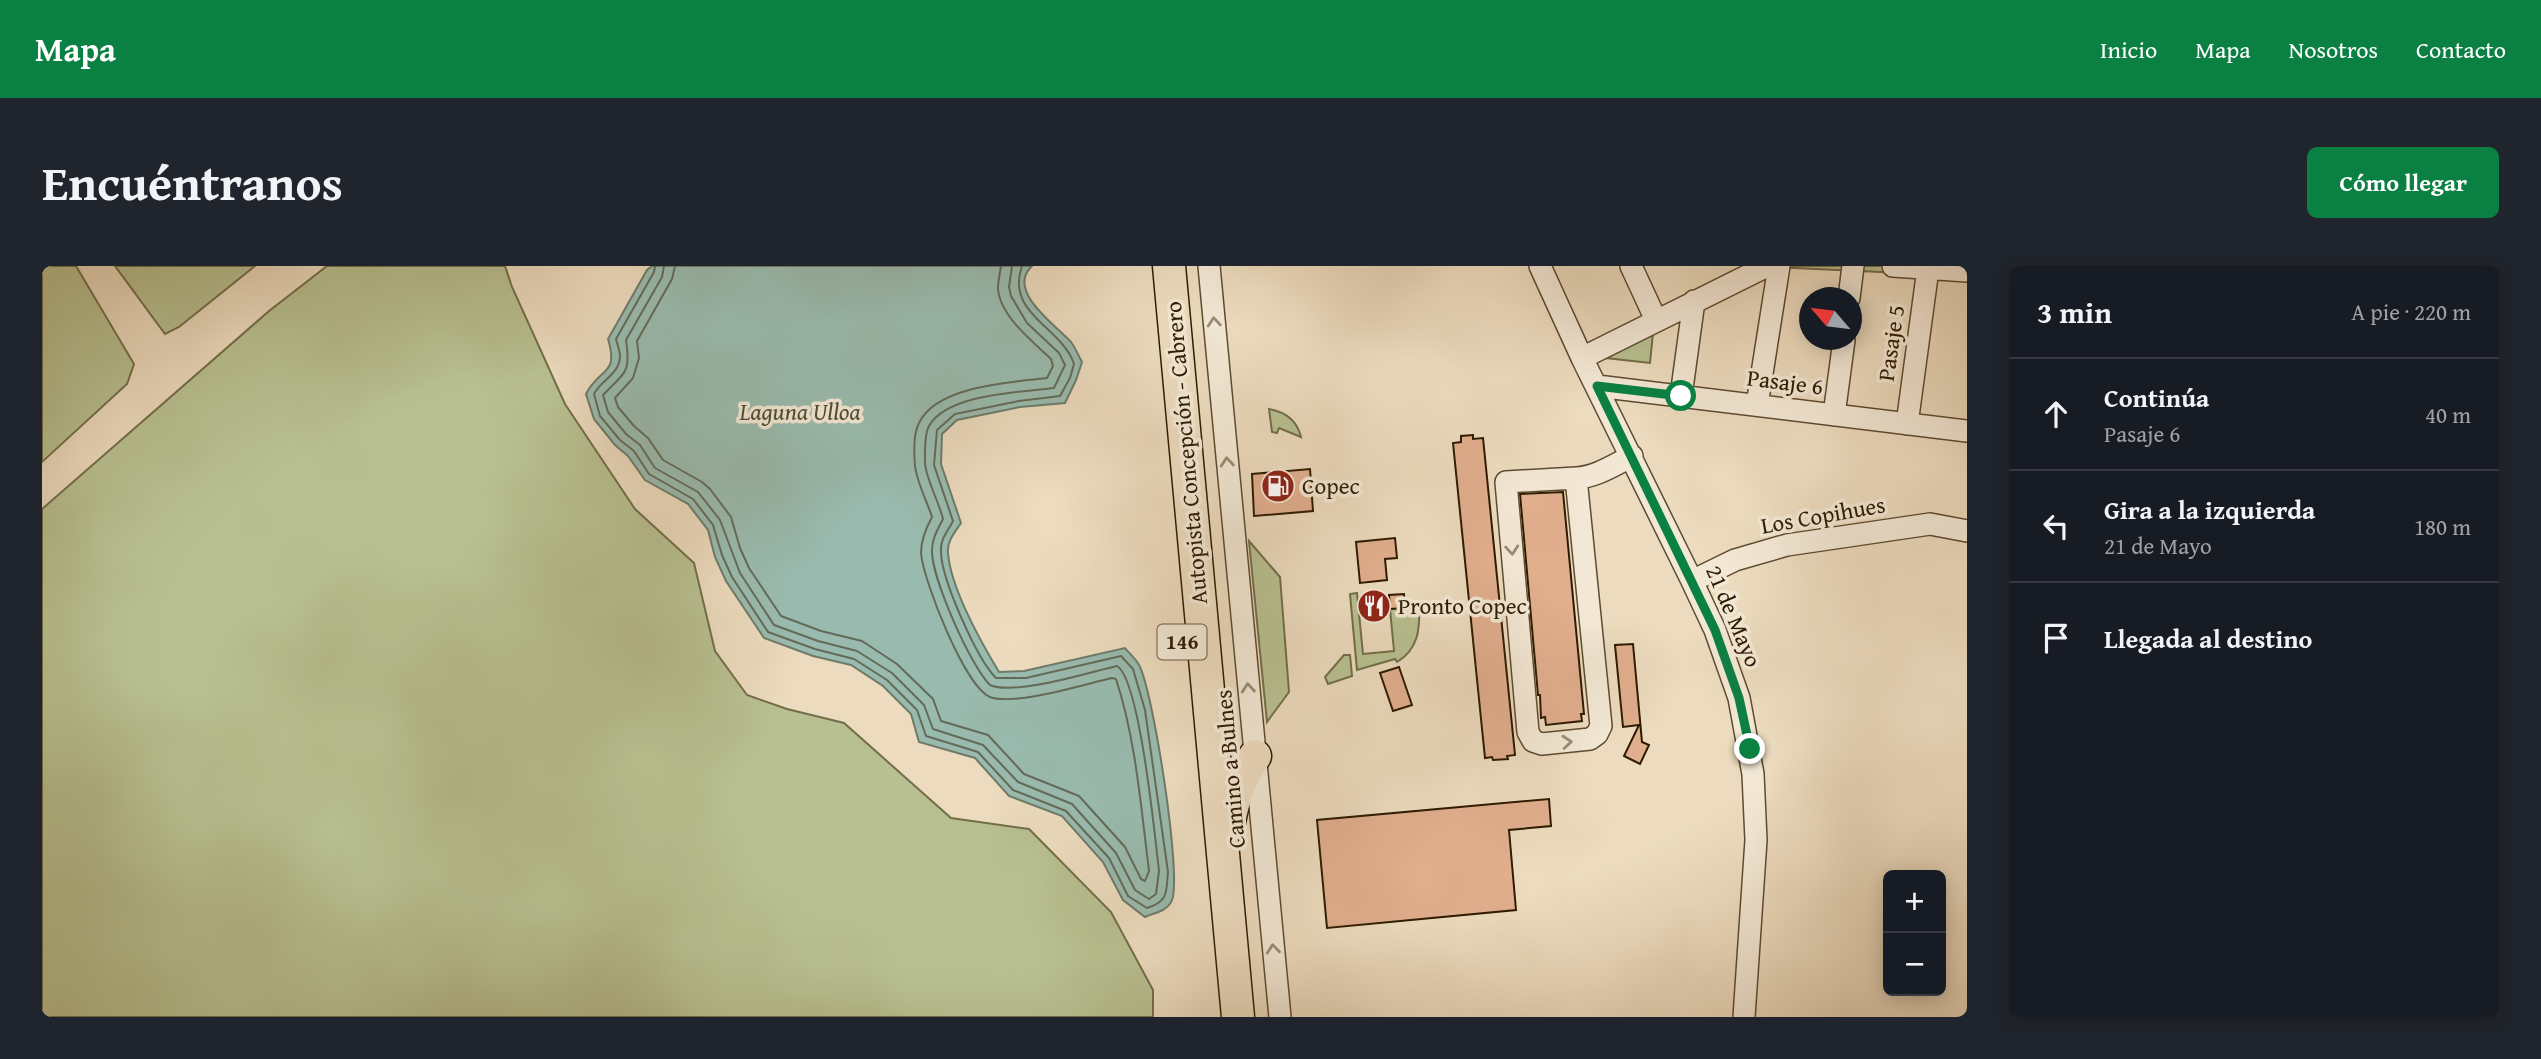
<!DOCTYPE html>
<html lang="es">
<head>
<meta charset="utf-8">
<style>
	:root { --surface:#171b24; --page:#20242c; --text:#f1f3f6; --muted:#9ea1a6; --line:#363941; --accent:#0b8043 }
	body { margin:0; font-family:"Gentium Book Plus",serif; background:var(--page); color:var(--text) }
	.controls { position:absolute; right:21px; bottom:21px; display:grid; overflow:hidden; border-radius:10px; box-shadow:0 4px 18px #0003 }
	.controls button { width:63px; height:63px; display:grid; place-items:center; padding:0; border:0; border-bottom:2px solid var(--line); background:var(--surface); color:var(--text); font:35px sans-serif }
	.compass { position:absolute; left:1757px; top:21px; width:63px; height:63px; border-radius:50%; background:var(--surface); box-shadow:0 4px 18px #0003; rotate:298deg }
	.stop { position:absolute; width:21px; height:21px; margin:-16px; border:5px solid #0b8043; border-radius:50%; background:#fff }
	.stop.end { background:#0b8043; border-color:#fff; box-shadow:0 2px 7px #0008 }
	.list { margin:0; padding:0; list-style:none }
	h2 { display:flex; justify-content:space-between; align-items:center; height:91px; margin:0; padding:0 28px; font-size:30px }
	h2 small { font-size:23px; font-weight:400; color:var(--muted) }
	.list li { display:grid; grid-template-columns:46px 1fr auto; gap:21px; align-items:center; box-sizing:border-box; height:112px; padding:0 28px; border-top:2px solid var(--line) }
	.list b { display:block; font-size:26px; white-space:nowrap }
	.list p { margin:0; font-size:23px; white-space:nowrap; color:var(--muted) }
	.list em { font-size:23px; font-style:normal; color:var(--muted) }
	.icon { flex:none; width:38px; height:38px; fill:none; stroke:currentColor; stroke-width:2; stroke-linecap:round; stroke-linejoin:round }
	.map { position:relative; flex:none; width:1925px; height:751px; overflow:hidden; border-radius:10px }
	header { display:flex; align-items:center; gap:42px; box-sizing:border-box; height:98px; padding:0 35px; background:var(--accent); color:#fff }
	header strong { font-size:33px }
	nav { display:flex; gap:38px; margin-inline-start:auto; font-size:24px }
	.intro { display:flex; align-items:center; justify-content:space-between; box-sizing:border-box; height:168px; padding:0 42px }
	h1 { margin:0; font-size:49px }
	.button { padding:18px 32px; border-radius:10px; background:var(--accent); color:#fff; font-size:24px; font-weight:700 }
	main { display:flex; gap:42px; padding:0 42px }
	aside { flex:1; background:var(--surface); border-radius:10px; box-shadow:0 4px 18px #0003 }
	.map>svg:first-child { display:block }
	.green { fill:#b8c091; stroke:#726e48; stroke-width:2 }
	.water { fill:#99bbaf; stroke:#6e7b69; stroke-width:2 }
	.lines { fill:none; stroke-linecap:round; stroke-linejoin:round }
	.shore { stroke:#636b58; stroke-width:2 }
	.building { fill:#e1ae8e; stroke:#2d1b00; stroke-width:2 }
	.minor-casing { stroke:#5d4b30; stroke-width:24 }
	.highway-casing { stroke:#2d1b00; stroke-width:35 }
	.minor { stroke:#f3e8d5; stroke-width:21 }
	.highway { stroke:#ecdbbe; stroke-width:32 }
	.oneway { stroke:#9a8c75 }
	.route { stroke:#0b8043; stroke-width:9 }
	.labels { text-anchor:middle; stroke-width:7; stroke-linejoin:round; paint-order:stroke }
	.shield { fill:#f3e8d5; stroke:#685840; stroke-width:2 }
	.shield-label { font-size:21px; font-weight:bold; fill:#2d1b00 }
	.street-label { font-size:23px; fill:#2d1b00; stroke:#f3e8d5 }
	.poi-label { font-size:23px; fill:#2d1b00; stroke:#f3e8d5; text-anchor:start }
	.water-label { font-size:24px; font-style:italic; fill:#4d4b35; stroke:#f3e8d5 }
</style>
</head>
<body>
<header>
<strong>Mapa</strong>
<nav><a>Inicio</a><a>Mapa</a><a>Nosotros</a><a>Contacto</a></nav>
</header>
<div class="intro"><h1>Encuéntranos</h1><a class="button">Cómo llegar</a></div>
<main>
<div class="map">
<svg width="1925" height="751" viewBox="0 0 1925 751">
	<rect width="100%" height="100%" fill="#ecdbbe"/>
	<filter id="stains"><feTurbulence type="fractalNoise" baseFrequency=".00286" numOctaves="4"/><feColorMatrix values="0 0 0 0 .2 0 0 0 0 .09 0 0 0 0 .02 0 0 0 .5 -.17"/></filter>
	<radialGradient id="worn" r=".72"><stop offset=".6" stop-color="#630" stop-opacity="0"/><stop offset="1" stop-color="#630" stop-opacity=".3"/></radialGradient>
	<!-- green -->
	<path class="green" d="M0,0h34l58,98 -7,20 -85,78z
		M73,0h140l-76,61 -14,7z
		M285,0h178l7,21 53,117 70,105 59,54 21,88 32,44 40,14 57,14 107,95 78,11 82,83 42,78v27h-1111v-508l227,-198z
		M1732,0h193v10l-195,-9z
		M1611,67l-3,30 -44,-5z
		M1227,143c17,3 28,11 32,28l-22,-9 -2,5 -5,-1z
		M1207,275l31,36 9,115 -22,30z
		M1315,327l6,61 31,-3 -4,-42 29,-4c1,23 0,44 -22,57l-2,-3 -38,11 -7,-76z
		M1302,389h6l2,21 -24,8 -3,-7z"/>
	<!-- water -->
	<path class="water" d="M610,0h380c-27,25 25,60 39,76 4,5 7,13 11,20l-6,18 -11,23 -45,4 -63,13 -15,14 -1,30 20,59c-6,9 -14,18 -13,29 2,35 33,90 51,120l25,-1 101,-23c4,5 11,11 14,17 14,25 43,210 33,235 -4,11 -18,13 -27,17l-22,-17 -20,-38 -41,-46 -53,-20 -34,-38 -56,-16 -8,-28 -28,-28 -32,-21 -38,-9 -49,-18 -38,-57 -11,-24 -7,-27 -20,-26 -43,-24 -17,-24 -13,-11 -21,-26 -8,-25c14,-27 33,-18 22,-55l39,-69z"/>
	<g class="lines">
		<!-- shore -->
		<path class="shore" d="M613,0l-1,6 -38,67c1,5 4,12 4,17 0,18 -19,24 -26,38l6,22 20,24 14,11 15,23 44,25 20,26 9,30 10,22 36,55 47,17 39,10 33,21 30,30 9,26 52,16 35,38 53,21 43,47 19,38 19,12c22,-7 19,-16 21,-36l-23,-162 -12,-41 -12,-13 -95,22h-30c-19,-19 -55,-99 -55,-127 -1,-12 7,-20 12,-30l-19,-56 3,-35 18,-16 64,-13 41,-5 10,-18 4,-14c-12,-37 -69,-50 -52,-98
			M622,0l-2,11 -36,63c5,34 -1,32 -23,55l5,17 18,22 14,11 15,23 43,24 22,28 20,53 34,52 44,16 39,10 35,22 32,32 9,24 50,16 35,37 54,22 44,49 19,37 14,9 7,-5 3,-23c-4,-33 -19,-191 -42,-205 -27,6 -103,30 -127,19 -19,-18 -59,-108 -58,-135 0,-12 6,-21 11,-31 -4,-17 -17,-40 -18,-56 0,-10 -1,-28 4,-37 18,-32 91,-34 125,-38l11,-23 -6,-12 -32,-30 -16,-27 -2,-9 3,-21
			M633,0l-3,13 -35,62 2,17 -6,20 -18,20 3,9 16,19 14,12 15,22 39,22 8,7 21,28 9,31 9,20 32,48 40,15 41,10 35,23 36,35 8,22 47,14 36,39 55,22 46,51 16,32 4,2 4,-10c-8,-63 -13,-131 -33,-192l-4,-1c-27,6 -97,28 -122,19 -25,-10 -67,-117 -69,-144 0,-13 5,-25 11,-36 -5,-16 -15,-34 -17,-51 -1,-12 -2,-32 4,-43 17,-37 92,-41 128,-45l6,-12 -2,-7c-18,-17 -52,-44 -53,-71 0,-7 2,-15 3,-22"/>
	</g>
	<!-- building -->
	<path class="building" d="M1431,169v4l10,-1 32,317 -8,1 1,3 -15,1 -1,-3 -7,1 -32,-315 8,-1v-6z
		M1268,203l3,42 -59,5 -2,-42z
		M1521,226l21,222h-3l1,7 -36,4 -1,-8 -4,1 -1,-23h-2l-18,-201z
		M1353,272l2,20 -12,1 2,21 -27,3 -4,-41z
		M1362,328l1,14 -15,1 -1,-14z
		M1591,378l9,98 7,3 -9,19 -16,-8 15,-31 -16,2 -8,-82z
		M1357,401l13,38 -19,6 -13,-38z
		M1507,533l2,27 -42,4 7,80 -189,18 -10,-108z"/>
	<g class="lines">
		<defs>
			<path id="minor" d="M1167,0l71,751
				M1498,0l42,92 110,223 23,49 24,68 14,76 3,66 -12,177
				M1589,0l25,54
				M1851,0l74,5
				M1807,32l4,-32
				M1540,92l185,-92
				M1555,120l370,45
				M1639,130l13,-95
				M1715,139l22,-139
				M1792,149l10,-75
				M1865,158l21,-155
				M1534,212l25,248 -4,8 -7,5 -48,5 -9,-3 -5,-9 -22,-250 70,-4c20,-1 38,-13 56,-22
				M1650,315l43,-21 52,-15 143,-21 37,7"/>
			<path id="highway" d="M1127,0l69,751
				M1186,561c5,-27 11,-49 27,-71"/>
		</defs>
		<!-- minor casing -->
		<use href="#minor" class="minor-casing"/>
		<!-- highway casing -->
		<use href="#highway" class="highway-casing"/>
		<!-- minor -->
		<use href="#minor" class="minor"/>
		<!-- highway -->
		<use href="#highway" class="highway"/>
	</g>
	<!-- one-way arrows -->
	<defs><path id="oneway-chevron" d="M-2-3.5L2.5 0L-2 3.5" fill="none" stroke-width="1.6" stroke-linecap="round" stroke-linejoin="round" transform="scale(1.75)"/></defs>
	<g class="oneway">
		<use href="#oneway-chevron" transform="translate(1172 56) rotate(-95)"/>
		<use href="#oneway-chevron" transform="translate(1185 196) rotate(-95)"/>
		<use href="#oneway-chevron" transform="translate(1470 284) rotate(85)"/>
		<use href="#oneway-chevron" transform="translate(1206 422) rotate(-95)"/>
		<use href="#oneway-chevron" transform="translate(1525 476) rotate(-5)"/>
		<use href="#oneway-chevron" transform="translate(1231 683) rotate(-96)"/>
	</g>
	<g class="lines">
		<!-- route -->
		<path class="route" d="M1639,130l-84,-10 118,244 24,68 11,51"/>
	</g>
	<!-- icons -->
	<defs>
		<symbol id="fuel-disc" viewBox="-11 -11 22 22"><circle r="9.5" fill="#8f2418" stroke="#f3e8d5"/><path d="M-5.5-6h7V0h2V4h1.3V-2.5L3-4.5l.8-.8L6-3V5H2.5V1h-1V6h-7ZM-4.2-4.7v3.2H.2V-4.7Z" fill="#fff"/></symbol>
		<symbol id="restaurant-disc" viewBox="-11 -11 22 22"><circle r="9.5" fill="#8f2418" stroke="#f3e8d5"/><path d="M-5-6h1v4h1v-4h1v4h1v-4h1v5L-1.5 .5V6h-2V.5L-5-1ZM5-6V6H3V1.5H1.5Q1.5-4 5-6Z" fill="#fff"/></symbol>
	</defs>
	<g fill-rule="evenodd">
		<use href="#fuel-disc" x="1217" y="201" width="38" height="38"/>
		<use href="#restaurant-disc" x="1313" y="321" width="38" height="38"/>
	</g>
	<g class="labels">
		<!-- shield labels -->
		<rect class="shield" x="1115.5" y="358.5" width="49" height="35" rx="5"/>
		<g class="shield-label">
			<text x="1140" y="383">146</text>
		</g>
		<!-- street labels -->
		<g class="street-label">
			<text transform="translate(1849 77) rotate(-82)" y="8">Pasaje 5</text>
			<text transform="translate(1743 116) rotate(7)" y="8">Pasaje 6</text>
			<text transform="translate(1144 187) rotate(-95)" y="8">Autopista Concepción - Cabrero</text>
			<text transform="translate(1781 249) rotate(-10)" y="8">Los Copihues</text>
			<text transform="translate(1692 350) rotate(67)" y="8">21 de Mayo</text>
			<text transform="translate(1188 503) rotate(-95)" y="8">Camino a Bulnes</text>
		</g>
		<!-- poi labels -->
		<g class="poi-label">
			<text x="1260" y="228">Copec</text>
			<text x="1356" y="348">Pronto Copec</text>
		</g>
		<!-- water labels -->
		<g class="water-label">
			<text x="758" y="154">Laguna Ulloa</text>
		</g>
	</g>
	<rect width="100%" height="100%" filter="url(#stains)"/>
	<rect width="100%" height="100%" fill="url(#worn)"/>
</svg>
<div class="controls">
<button>+</button>
<button>−</button>
</div>
<svg class="compass" viewBox="-18 -18 36 36"><path d="M0-13l5 13h-10z" fill="#e53935"/><path d="M0 13l5-13h-10z" fill="#9ea1a6"/></svg>
<div class="stop" style="left:1639px;top:130px"></div>
<div class="stop end" style="left:1708px;top:483px"></div>
</div>
<aside>
<h2>3 min<small>A pie · 220 m</small></h2>
<ul class="list">
<li><svg class="icon" aria-label="ahead" viewBox="0 0 24 24"><path d="M12 20V5M6 11l6-6 6 6"/></svg><div><b>Continúa</b><p>Pasaje 6</p></div><em>40 m</em></li>
<li><svg class="icon" aria-label="left" viewBox="0 0 24 24"><path d="M17 20v-9H6M10 6l-5 5 5 5"/></svg><div><b>Gira a la izquierda</b><p>21 de Mayo</p></div><em>180 m</em></li>
<li><svg class="icon" aria-label="arrive" viewBox="0 0 24 24"><path d="M6 21V4h12l-3 4 3 4H6"/></svg><div><b>Llegada al destino</b></div></li>
</ul>
</aside>
</main>
</body>
</html>
